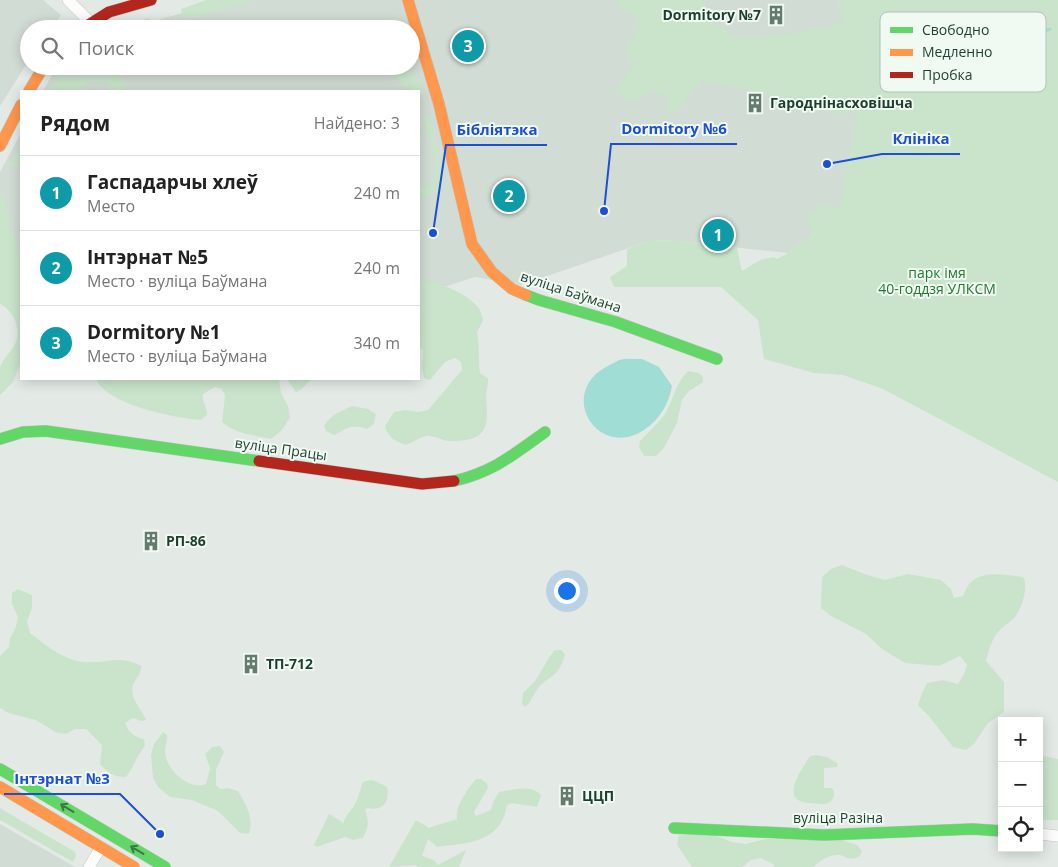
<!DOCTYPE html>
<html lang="ru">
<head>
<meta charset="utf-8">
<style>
	:root { --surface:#fff; --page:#f6f6f6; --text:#222; --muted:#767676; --line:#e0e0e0; --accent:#647b6e }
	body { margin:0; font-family:"Open Sans",sans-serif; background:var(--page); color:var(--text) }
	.controls { position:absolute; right:15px; bottom:15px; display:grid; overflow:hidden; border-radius:0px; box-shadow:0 2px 12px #0003 }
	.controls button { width:45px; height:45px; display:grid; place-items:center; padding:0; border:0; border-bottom:1px solid var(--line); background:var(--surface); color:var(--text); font:25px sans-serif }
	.you { position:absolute; left:566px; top:590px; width:18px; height:18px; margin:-12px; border:4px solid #fff; border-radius:50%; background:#1a73e8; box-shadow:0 0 0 8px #1a73e833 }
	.badge { display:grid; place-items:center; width:32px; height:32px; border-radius:50%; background:var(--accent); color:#fff; font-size:16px; font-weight:700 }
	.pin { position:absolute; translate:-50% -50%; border:2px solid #fff; box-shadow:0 1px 5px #0006 }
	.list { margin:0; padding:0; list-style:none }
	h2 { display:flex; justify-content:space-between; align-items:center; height:65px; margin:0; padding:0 20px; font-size:21px }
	h2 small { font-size:16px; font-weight:400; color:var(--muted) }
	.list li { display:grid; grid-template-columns:32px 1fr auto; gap:15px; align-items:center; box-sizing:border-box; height:75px; padding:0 20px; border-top:1px solid var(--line) }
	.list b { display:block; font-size:19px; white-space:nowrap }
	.list p { margin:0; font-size:16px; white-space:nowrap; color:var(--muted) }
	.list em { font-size:16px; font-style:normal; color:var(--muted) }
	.icon { flex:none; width:28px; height:28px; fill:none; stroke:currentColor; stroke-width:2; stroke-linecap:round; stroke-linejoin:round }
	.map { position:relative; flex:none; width:1058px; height:867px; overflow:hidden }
	.search { position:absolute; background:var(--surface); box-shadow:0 2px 12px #0003; left:20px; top:20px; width:400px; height:55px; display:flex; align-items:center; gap:12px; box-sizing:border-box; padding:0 18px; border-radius:28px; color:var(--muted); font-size:19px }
	.panel { position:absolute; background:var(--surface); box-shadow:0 2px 12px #0003; left:20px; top:90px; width:400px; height:290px; border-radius:0px }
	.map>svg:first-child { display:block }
	.built { fill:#d0dcd4 }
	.green { fill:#cae4cb }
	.water { fill:#9fddd5 }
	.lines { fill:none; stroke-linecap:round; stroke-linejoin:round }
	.stream { stroke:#9fddd5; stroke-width:3 }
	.street-casing { stroke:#c0c7c2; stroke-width:12 }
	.fast-casing { stroke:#bcc6c0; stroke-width:12 }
	.slow-casing { stroke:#bcc6c0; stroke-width:12 }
	.jam-casing { stroke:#bcc6c0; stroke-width:12 }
	.street { stroke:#fbfcfb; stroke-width:11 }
	.fast { stroke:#63d668; stroke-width:11 }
	.slow { stroke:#ff974d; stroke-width:11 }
	.jam { stroke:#b3261e; stroke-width:11 }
	.oneway { stroke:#3a7b45 }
	.labels { text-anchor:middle; stroke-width:4; stroke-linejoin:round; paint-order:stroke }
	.poi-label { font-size:14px; font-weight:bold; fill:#1f3f2e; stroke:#f1f9f3; text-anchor:start }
	.park-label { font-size:14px; fill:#257a2f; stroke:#f1f9f3 }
	.street-label { font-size:14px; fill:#1f3f2e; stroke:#f1f9f3 }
	.key { fill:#f1f9f3; stroke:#b2c1b8; stroke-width:1 }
	.key-label { font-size:14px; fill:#1f3f2e }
	.leader { fill:none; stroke:#1d4ed8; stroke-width:2 }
	.callout-dot { fill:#1d4ed8; stroke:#f1f9f3; stroke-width:2 }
	.callout-label { font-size:15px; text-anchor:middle; font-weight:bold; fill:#1d4ed8; stroke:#f1f9f3; stroke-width:4; stroke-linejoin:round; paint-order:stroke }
</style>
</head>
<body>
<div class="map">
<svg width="1058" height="867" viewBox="0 0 1058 867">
	<rect width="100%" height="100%" fill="#e3eae5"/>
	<!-- built -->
	<path class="built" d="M0,0h43l18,15 -9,14h-23v31l-29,46z
		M229,0h610l26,109 -25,100 -21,-4 -7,31 -24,17 -122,-13 -17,1 -128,44 -46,-8 -56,18v-204h-376l10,-18 10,-7h348v-37h-276l26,-10z
		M21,133v166l-21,-22v-105z
		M0,824l75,43h-75z"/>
	<!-- green -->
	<path class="green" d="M206,0h49l-62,18h-6l-5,-3 -1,-6z
		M616,0h91l-9,18 20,7 15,11 14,2 48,-4 49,-12 -5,-22h219v482l-175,-93 -40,-14 -29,-2 -50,-14 -6,-39 -37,-33h-107l-4,-10 17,-11v-17l22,-8 17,-1 71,8 5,23 18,-11 14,-3 3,2 11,-6 24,-17 1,-3 -6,-12 4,-11 6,3 2,-8 19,3 3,-3 16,-95 -15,5 -50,-12 -9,-6 -82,-16 -21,27 -10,7 -4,-18 -13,-6 -22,11 -17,-11 18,-21 -6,-24 14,-18 -4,-12 -15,-7z
		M147,18l5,2v5l-2,4h-27z
		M70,66h56l-2,6 1,19h-15l-2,-9h-19l-9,9h-31l10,-14z
		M403,68c12,5 24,17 16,30v-7h-12l-11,-14 3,-5z
		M426,114l4,3 15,62 -5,13 -21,8v-12c3,-1 8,-2 11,-4 14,-12 -2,-50 -7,-65z
		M21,142v24h-12z
		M0,193l5,8 16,60v100l-8,21 -13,13c0,-8 0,-19 0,-27 2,-9 11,-16 15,-24 7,-14 -1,-34 -15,-40z
		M419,281c15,-2 48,13 58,25 4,4 5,10 6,15l-6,11c3,13 1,28 3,41l8,5c1,6 -2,12 -2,19 3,32 1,44 -36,44 -7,0 -15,-5 -22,-5 -7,0 -16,7 -22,9 -11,-4 -18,-7 -21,-19l9,-14 11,-2 13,2 10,-2 34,-40 -1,-8 -6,-4 -10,4 -15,18 -6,-2 -2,-11 1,-17 -4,-3z
		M688,371l11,2 4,4v5l-14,9 -7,9 -5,23 -13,25 -8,8h-12l-5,-9 1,-6c9,-9 18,-18 25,-27 9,-15 10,-31 23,-43z
		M96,379h183l2,14 7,13 2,12 -9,13 -10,8c-18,-4 -36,-5 -49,-17l3,-27 -3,-6 -7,-2 -12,7c-1,8 4,12 4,21l-6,5c-26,-2 -94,-15 -105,-41z
		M289,379h22l-9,10 -6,3 -8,-11z
		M352,406l16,3 8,5 -2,10 -7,5c-16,-5 -19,-1 -33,6l-8,-4 -2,-5c6,-11 17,-15 28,-20z
		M842,565l25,10 18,5 23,-6 33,6 10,9 3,9 9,-2c2,-4 4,-11 8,-14 12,-12 37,-7 52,-5 6,9 -1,31 -8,40 -5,6 -12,9 -17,15 -7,9 -9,18 -12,29l18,21v30l-16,11 -14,21 -8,6 -13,-3 -25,-32 -10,-10 4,-12 5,-10 16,-3 15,4 6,-10 3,-9 -7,-9 -21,10 -34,-3 -23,-14 -16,-15 -35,-18 -10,-8 1,-31 9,-8z
		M18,589l14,6v13l-5,13 3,12c16,12 33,27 54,29 22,2 35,-8 57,4 0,11 -5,11 -8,19 -4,13 9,24 13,35l-5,1 -8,-3 -8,5c4,10 9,14 19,16l1,7c-8,9 -11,21 -19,31 -13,0 -18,-4 -26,-13l2,-19 -16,-16h-11l-9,5 -11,-2 -19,-12 -28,-7 -8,-5v-52l9,-9 1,-9 5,-9 3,-12 -6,-13v-11z
		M555,650h6l4,4c-5,24 -19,22 -29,37 -4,7 -5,11 -11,16l-3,-3 1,-11 12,-12 15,-25z
		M163,732l4,3c1,6 -2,10 -2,16 0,18 24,40 41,33l4,-16 -5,-14 7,-7 8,-1 4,6 -8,18v15l4,4 8,-1 10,3c8,13 16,27 11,43l-9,-1 -22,-22 -26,-11 -22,-3 -12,-10 -5,-9 -2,-23 3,-11z
		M816,755l11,2 10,6 1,4 -14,1v20h8c3,5 3,10 -2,14 -4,4 -14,1 -19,1 -34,-1 -10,-32 -1,-47z
		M1039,755l19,4v61h-19z
		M476,779h5l6,4 1,5 -14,24 2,4 15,-6 2,-8 6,-10c13,-2 32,-8 42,3l-4,12 -25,-4 -5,2c-6,38 -39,38 -70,42l-9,-8 -6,17 12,4 4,5 28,-15 -7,17h-41l-2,-2 -27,2 27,-47 13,8c9,-4 18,-5 28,-9 -2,-14 11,-30 19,-40z
		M370,780l5,1 12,6c4,14 -5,25 -19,21l-3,2c5,11 3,18 -2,28l-10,2 -8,-3 -28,10 -3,-2 15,-31 13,8 1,2c2,-8 6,-11 11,-18 4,-6 6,-17 9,-24z
		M0,808l75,44 1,4 -3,6 -73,-42z
		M709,833l23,9 13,2 21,-5 76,1 15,5 5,6 -3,6c-11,3 -10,1 -19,-2 -9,-1 -21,5 -26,12h-40l-1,-3 -12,-6 -10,2 -9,7h-50l-15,-22 2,-10z"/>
	<!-- water -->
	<path class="water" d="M642,359l17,8 13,19c-3,18 -13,34 -28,44 -46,30 -87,-36 -38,-63 4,-2 9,-5 13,-7 7,-2 16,-1 23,-1z"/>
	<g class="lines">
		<!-- stream -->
		<path class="stream" d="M1016,52l8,3 8,-4 -2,-10 8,-8 12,-4"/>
		<defs>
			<path id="street" d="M68,0l22,22
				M1039,834l19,2
				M89,867l12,-20"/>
			<path id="fast" d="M526,295l13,5 77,22 101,37
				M0,439l23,-7 23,-1 213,30
				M454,481c39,-9 59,-26 91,-49
				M0,769l165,98
				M674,828l150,7 149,-6 29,2"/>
			<path id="slow" d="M408,0l31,104 33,140 20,28 20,17 14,6
				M29,91l15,-25
				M0,146l21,-41
				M0,787l134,80"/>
			<path id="jam" d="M82,29l27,-17 42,-12
				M259,461l163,23 32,-3"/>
		</defs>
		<!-- street casing -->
		<use href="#street" class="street-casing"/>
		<!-- fast casing -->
		<use href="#fast" class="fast-casing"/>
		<!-- slow casing -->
		<use href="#slow" class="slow-casing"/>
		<!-- jam casing -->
		<use href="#jam" class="jam-casing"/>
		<!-- street -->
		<use href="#street" class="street"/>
		<!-- fast -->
		<use href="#fast" class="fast"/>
		<!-- slow -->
		<use href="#slow" class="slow"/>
		<!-- jam -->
		<use href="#jam" class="jam"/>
	</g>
	<!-- one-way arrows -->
	<defs><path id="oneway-shaft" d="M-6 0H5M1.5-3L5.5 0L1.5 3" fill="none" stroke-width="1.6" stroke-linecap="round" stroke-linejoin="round" transform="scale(1.25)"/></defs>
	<g class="oneway">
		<use href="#oneway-shaft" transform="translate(67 808) rotate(-149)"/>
		<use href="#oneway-shaft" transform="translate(137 850) rotate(-149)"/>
	</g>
	<!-- icons -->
	<defs>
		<symbol id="building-bare" viewBox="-9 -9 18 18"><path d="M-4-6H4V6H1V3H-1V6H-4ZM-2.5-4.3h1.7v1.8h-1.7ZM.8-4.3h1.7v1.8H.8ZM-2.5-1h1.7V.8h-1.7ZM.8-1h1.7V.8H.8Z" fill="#647b6e" stroke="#f1f9f3" stroke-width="2.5" paint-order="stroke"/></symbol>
	</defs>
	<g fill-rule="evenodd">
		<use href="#building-bare" x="762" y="1" width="28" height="28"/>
		<use href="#building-bare" x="741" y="89" width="28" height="28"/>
		<use href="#building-bare" x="137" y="527" width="28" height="28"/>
		<use href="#building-bare" x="237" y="650" width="28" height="28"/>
		<use href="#building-bare" x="553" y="782" width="28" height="28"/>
	</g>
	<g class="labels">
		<!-- poi labels -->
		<g class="poi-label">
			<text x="761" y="20" text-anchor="end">Dormitory №7</text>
			<text x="770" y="108">Гароднінасховішча</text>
			<text x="166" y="546">РП-86</text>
			<text x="266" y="669">ТП-712</text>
			<text x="582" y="801">ЦЦП</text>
		</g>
		<!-- park labels -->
		<g class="park-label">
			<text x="937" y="278">парк імя<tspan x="937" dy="16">40-годдзя УЛКСМ</tspan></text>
		</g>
		<!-- street labels -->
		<g class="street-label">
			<text transform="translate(571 292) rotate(18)" y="5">вуліца Баўмана</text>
			<text transform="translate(281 449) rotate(8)" y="5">вуліца Працы</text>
			<text x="838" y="823">вуліца Разіна</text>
		</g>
	</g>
	<!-- legend -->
	<rect x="880" y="12" width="166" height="80" rx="8" class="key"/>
	<rect x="890" y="27" width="23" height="6" fill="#63d668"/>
	<rect x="890" y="49" width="23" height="7" fill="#ff974d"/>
	<rect x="890" y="72" width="23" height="6" fill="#b3261e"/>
	<g class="key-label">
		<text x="922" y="35">Свободно</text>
		<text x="922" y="57">Медленно</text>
		<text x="922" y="80">Пробка</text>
	</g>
	<!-- callouts -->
	<path class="leader" d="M604 211L611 144H737M433 233L446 145H547M827 164L882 154H960M160 834L120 794H4"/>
	<g class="callout-dot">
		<circle cx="604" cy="211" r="5"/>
		<circle cx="433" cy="233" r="5"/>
		<circle cx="827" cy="164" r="5"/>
		<circle cx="160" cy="834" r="5"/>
	</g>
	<g class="callout-label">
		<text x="674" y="134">Dormitory №6</text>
		<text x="497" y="135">Бібліятэка</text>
		<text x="921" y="144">Клініка</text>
		<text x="62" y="784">Інтэрнат №3</text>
	</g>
</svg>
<div class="controls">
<button>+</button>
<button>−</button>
<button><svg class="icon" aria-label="locate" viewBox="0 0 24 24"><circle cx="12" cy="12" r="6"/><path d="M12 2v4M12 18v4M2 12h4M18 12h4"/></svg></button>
</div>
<div class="you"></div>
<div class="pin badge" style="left:718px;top:235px;background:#0f9aa8">1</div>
<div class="pin badge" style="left:509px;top:196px;background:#0f9aa8">2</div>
<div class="pin badge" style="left:468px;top:46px;background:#0f9aa8">3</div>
<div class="search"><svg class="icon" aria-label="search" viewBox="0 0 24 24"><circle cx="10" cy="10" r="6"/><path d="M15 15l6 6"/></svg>Поиск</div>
<section class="panel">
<h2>Рядом<small>Найдено: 3</small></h2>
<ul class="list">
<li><span class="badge" style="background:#0f9aa8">1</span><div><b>Гаспадарчы хлеў</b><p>Место</p></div><em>240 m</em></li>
<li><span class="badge" style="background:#0f9aa8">2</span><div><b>Інтэрнат №5</b><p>Место · вуліца Баўмана</p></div><em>240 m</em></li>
<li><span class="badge" style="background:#0f9aa8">3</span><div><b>Dormitory №1</b><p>Место · вуліца Баўмана</p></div><em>340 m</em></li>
</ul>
</section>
</div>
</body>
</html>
